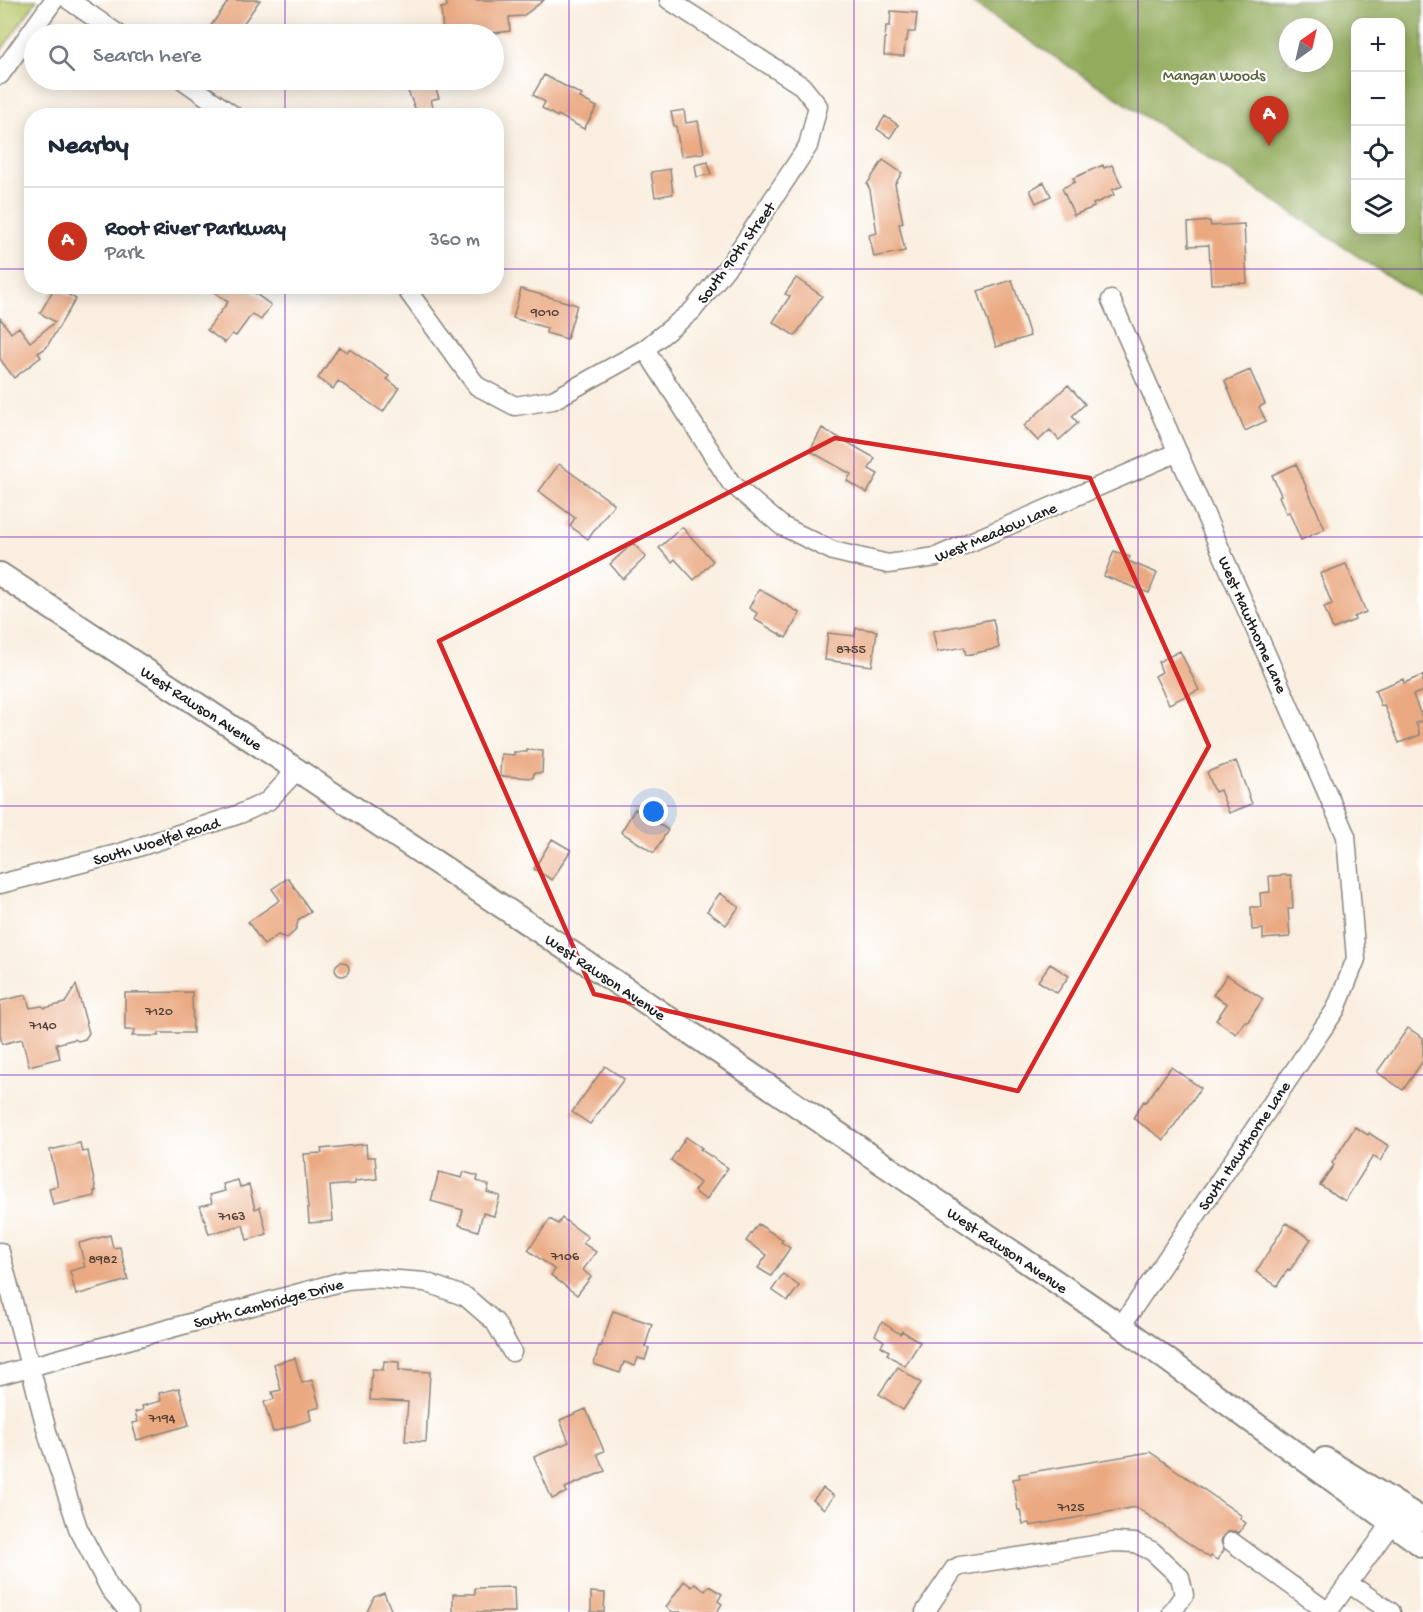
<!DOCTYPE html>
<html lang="en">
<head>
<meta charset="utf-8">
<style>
	:root { --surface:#fff; --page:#f2f2f3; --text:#1f2937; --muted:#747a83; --line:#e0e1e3; --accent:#c8321e }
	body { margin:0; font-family:"Gochi Hand",sans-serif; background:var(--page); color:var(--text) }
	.controls { position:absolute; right:18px; top:18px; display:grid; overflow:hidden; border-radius:12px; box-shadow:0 3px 15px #0003 }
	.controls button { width:54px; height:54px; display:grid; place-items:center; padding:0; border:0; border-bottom:2px solid var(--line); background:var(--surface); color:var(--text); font:30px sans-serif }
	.compass { position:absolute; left:1279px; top:18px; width:54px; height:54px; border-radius:50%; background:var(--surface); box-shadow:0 3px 15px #0003; rotate:34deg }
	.you { position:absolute; left:654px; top:812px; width:21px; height:21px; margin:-15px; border:4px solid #fff; border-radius:50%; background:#1a73e8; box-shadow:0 0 0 9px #1a73e833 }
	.badge { display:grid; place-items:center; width:39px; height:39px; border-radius:50%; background:var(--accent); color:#fff; font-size:20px; font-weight:700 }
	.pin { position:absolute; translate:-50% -50px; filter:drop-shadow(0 2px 3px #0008) }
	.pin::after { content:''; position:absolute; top:32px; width:21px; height:18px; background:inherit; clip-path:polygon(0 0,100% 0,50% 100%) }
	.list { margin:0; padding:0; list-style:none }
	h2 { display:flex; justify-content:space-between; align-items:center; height:78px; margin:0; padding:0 24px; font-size:26px }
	h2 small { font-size:20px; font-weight:400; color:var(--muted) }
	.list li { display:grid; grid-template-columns:39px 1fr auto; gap:18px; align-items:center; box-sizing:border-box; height:108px; padding:0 24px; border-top:2px solid var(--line) }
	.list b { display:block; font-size:22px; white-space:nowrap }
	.list p { margin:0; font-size:20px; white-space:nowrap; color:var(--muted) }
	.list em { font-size:20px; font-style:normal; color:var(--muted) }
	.icon { flex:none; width:33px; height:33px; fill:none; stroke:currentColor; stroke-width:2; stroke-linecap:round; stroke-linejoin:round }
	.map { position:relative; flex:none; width:1423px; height:1612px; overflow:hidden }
	.search { position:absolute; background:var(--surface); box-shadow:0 3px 15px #0003; left:24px; top:24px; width:480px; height:66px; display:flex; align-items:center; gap:15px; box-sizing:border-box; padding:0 21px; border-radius:33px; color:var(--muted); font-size:22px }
	.panel { position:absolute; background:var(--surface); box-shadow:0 3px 15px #0003; left:24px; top:108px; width:480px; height:186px; border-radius:24px }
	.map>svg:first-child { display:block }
	.green { fill:#b8c668; stroke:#6a7142; stroke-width:1.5 }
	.forest { fill:#92ab5c; stroke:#57643c; stroke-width:1.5; fill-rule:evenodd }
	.building { fill:#eaa981 }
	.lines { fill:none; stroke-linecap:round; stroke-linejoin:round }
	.minor-casing { stroke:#8a857e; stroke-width:21 }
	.major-casing { stroke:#8a857e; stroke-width:26 }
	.minor { stroke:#fff; stroke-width:18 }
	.major { stroke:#fff; stroke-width:22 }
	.marked { fill:none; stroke:#d62828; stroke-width:4.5; stroke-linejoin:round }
	.grid { fill:none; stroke:#7b2cbf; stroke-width:1.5; stroke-opacity:0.55 }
	.labels { text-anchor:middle; stroke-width:4.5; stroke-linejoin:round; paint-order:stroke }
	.number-label { font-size:14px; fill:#503f35 }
	.park-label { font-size:16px; fill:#5a603a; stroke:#fff }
	.street-label { font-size:16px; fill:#1c1c1c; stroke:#fff }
</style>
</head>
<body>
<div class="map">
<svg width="1423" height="1612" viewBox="0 0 1423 1612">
	<rect width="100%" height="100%" fill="#fff"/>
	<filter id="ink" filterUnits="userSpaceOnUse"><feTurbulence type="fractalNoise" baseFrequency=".0167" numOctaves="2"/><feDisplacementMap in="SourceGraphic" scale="12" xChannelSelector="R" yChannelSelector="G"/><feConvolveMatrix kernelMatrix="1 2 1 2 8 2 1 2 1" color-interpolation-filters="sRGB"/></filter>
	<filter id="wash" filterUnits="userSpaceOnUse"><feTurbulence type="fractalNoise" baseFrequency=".008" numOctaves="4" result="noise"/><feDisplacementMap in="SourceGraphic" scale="24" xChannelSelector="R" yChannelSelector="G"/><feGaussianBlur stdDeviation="1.35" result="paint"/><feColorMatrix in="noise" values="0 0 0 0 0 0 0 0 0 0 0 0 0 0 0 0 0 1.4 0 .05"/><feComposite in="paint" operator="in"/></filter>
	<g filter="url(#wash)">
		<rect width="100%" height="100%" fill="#f9eedf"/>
		<!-- green -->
		<path class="green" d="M0,0h37l-37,52z"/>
		<!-- forest -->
		<path class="forest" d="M968,0h455v299zM1356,22h44v208h-44zM1288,27h36v36h-36z"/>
		<g id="blocks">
			<!-- building -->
			<path class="building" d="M229,0h31l-24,34h-31z
				M446,0h98l-21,16 -14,1 1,14 -24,3h-43l-2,-26 6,-1z
				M891,11l26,2 -2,19h-7l-1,9h-2l-1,15 -20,-1 2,-29h4z
				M544,75l38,20 -2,3 17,9 -13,22 -26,-14 -1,2 -15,-9 3,-6 -12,-7z
				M433,81l6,17 -8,2 2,7 -16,6 -10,-24z
				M684,110l2,13 12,-2 6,32 -23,3 -5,-30h-2l-3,-14z
				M885,116l13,9 -8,13 -13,-9z
				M883,160l19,13 -7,11 8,39 -4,1 6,27 -31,6 -5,-22 8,-2 -7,-43 -3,-6z
				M708,162l3,12 -14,3 -2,-12z
				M1103,165l1,3 8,-3 10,21 -10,4 2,5 -21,9 1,3 -20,8 -12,-27 13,-6 -2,-4z
				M670,169l3,25 -18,3 -4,-25z
				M1044,182l7,14 -15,7 -6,-13z
				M1210,221l1,5 33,-2 3,59 -36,1 -2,-39 -20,1 -1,-23z
				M796,278l26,18 -27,40 -22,-14 17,-26 -5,-2z
				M1012,280l18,56 -34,11 -18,-56z
				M206,286h39l26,19 -10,15 -9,-6 -16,22 -4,-2 -7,9 -18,-13 21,-28z
				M55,287l21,12 -30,49 -8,5 3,4 -27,21 -14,-19v-41l11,15 8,-6 11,15 25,-20 -15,-9z
				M521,289l56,16 -10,34 -21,-6 1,-5 -34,-10z
				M339,347l8,5 2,-3 40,27 -2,3 12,9 -16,24 -45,-31 -5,8 -15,-11z
				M1250,370l15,34 -6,3 7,14 -21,10 -20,-50z
				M1068,385l17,19 -13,12 6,7 -19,17 -9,-10 -12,11 -14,-15z
				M822,428l53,30 -6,11 9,5 -11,19 -20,-12 4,-7 -41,-23z
				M559,464l55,40 -26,35 -18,-13 5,-8 -36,-27z
				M1296,464l29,65 -24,11 -12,-28 -3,1 -7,-17 2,-1 -9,-20z
				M682,527l31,34 -19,19 -19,-21 -3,3 -13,-14z
				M633,543l13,14 -23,22 -13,-15z
				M1114,551l16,6 -2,4 29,12 -8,20 -45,-17z
				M1346,564l20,48 -12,5 1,3 -22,9 -9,-22 8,-3 -12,-30z
				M759,589l41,24 -14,25 -32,-19 3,-6 -8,-5z
				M993,619l6,29 -33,7 -2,-8 -27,5 -4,-21z
				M856,628l21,3 -5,35 -47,-6 3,-27 27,3z
				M1180,651l19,39 -30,14 -14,-28 7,-4 -4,-10z
				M1423,675v16l-10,4 10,25 -7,3 4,12 -21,8 -15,-38 -3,1 -6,-16 28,-11 1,4z
				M527,750l16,1 -1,22h-8l-1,5 -33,-2 1,-22 13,1v-3h13z
				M1236,761l16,43 -23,9 -9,-23 -5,2 -8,-20z
				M635,809l33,21 -14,23 -33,-21z
				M552,839l19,11 -19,30 -18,-11z
				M1291,875l2,34h-5l2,28 -27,2v-10l-11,1 -1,-23h10l-1,-14 10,-1 -1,-16z
				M288,878l23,34 -12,7 -4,12 -8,7 -9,-3 -14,10 -16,-23 32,-22 -8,-11z
				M720,893l19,14 -13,18 -19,-14z
				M335 969a7 7 0 1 1 14 0a7 7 0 1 1-14 0Z
				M1050,964l19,12 -12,17 -19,-12z
				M1227,975l36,24 -16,24 -2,-2 -9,13 -20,-14 11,-16 -14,-9z
				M76,985l13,48 -4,6 -7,2 -3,-2 -19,5 4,14 -31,8 -7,-27 -20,5 -2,-10v-33l26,-6 4,13 12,-2 3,2 20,-5z
				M192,992l1,41h-34v3h-27l3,-6h-10v-37z
				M1408,1028l15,10v23l-20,29 -26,-18z
				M605,1066l19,13 -34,45 -18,-12z
				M1171,1067l30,21 -37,52 -31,-22 11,-17 2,1z
				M1355,1127l13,8 1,-2 20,13 -9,15 -7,-5 -28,45 -25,-16 14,-20 -2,-2z
				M686,1137l16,11 -2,1 28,19 -22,32 -12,-9 6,-8 -29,-23z
				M80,1143l2,9 6,-1 8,40h-2l1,5 -42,9 -4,-17 9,-2 -8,-36z
				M366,1144l1,13h8l2,22 -22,2v3l-25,2 3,35 -24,2 -5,-69 18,-1 -1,-4z
				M439,1172l23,6 2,-6 14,4 -1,5 12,4 -2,7 13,4 -6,20 -11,-3 -5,18 -19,-6 4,-15 -32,-9z
				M238,1180l2,7 9,-2 6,24 5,-2 7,27 -20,6 -4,-15 -34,9 -9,-28 12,-3 -2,-8 15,-4 -2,-7z
				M562,1218l26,19 -5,6 13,9 -13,18 8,7 -14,18 -26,-20 4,-5 -27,-20 22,-31 8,5z
				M1286,1223l25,16 -21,31 -2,-1 -11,17 -21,-14z
				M758,1224l25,16 -2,2 9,6 -19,28 -13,-8 9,-13 -21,-14z
				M110,1235l3,13 7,-1 8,33 -52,15 -6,-24 15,-4 -6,-24z
				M783,1274l16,12 -11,15 -16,-11z
				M613,1311l39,13 -7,23 4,1 -4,12 -7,-2 -3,8 -11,-4 -4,11 -26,-9 5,-18 2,1z
				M882,1322l18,12 2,-3 18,11 -15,24 -18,-12 2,-3 -8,-5 3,-5 -9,-6z
				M295,1358l7,25 10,-3 8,27 -11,3 2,10 -38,12 -9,-30 10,-3 -2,-7 9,-2 -7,-26z
				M384,1361l15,1v8l31,2 -4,70 -21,-1 3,-39 -38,-2 2,-31 11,1z
				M898,1367l23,16 -18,27 -24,-16z
				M179,1388l10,37 -52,15 -5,-17 6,-1 -3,-10 8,-2 -1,-4 19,-5 -2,-8z
				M586,1409l18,42 -7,3 8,17 -40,17 2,4 -15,7 -18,-42 35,-15 -9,-22z
				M1150,1452l92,64 -2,3 6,4 -7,10 -5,-2 -6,1 -5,4 -2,5 3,9 -7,10 -6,-4 -1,2 -74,-51 -106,19 -1,-3 -6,1 -3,-14h-2l-5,-31 7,-1 -1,-4z
				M823,1488l11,8 -10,13 -11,-9z
				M684,1581l8,6 3,-3 10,7 4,-5 13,8 -4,7 4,3 -5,8h-44l-7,-5z
				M514,1587l1,25h-62v-18h22v-6z
				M591,1592l14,1 -1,19h-13z
				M384,1593l8,19h-25l7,-15z"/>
		</g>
	</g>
	<g filter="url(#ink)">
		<use href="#blocks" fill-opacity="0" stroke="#8a857e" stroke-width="1.5"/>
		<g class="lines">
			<defs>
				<path id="minor" d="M69,0l49,34
					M0,75l54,-75
					M183,80l51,36
					M404,286l73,100 38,20 38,-6 92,-51 47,-38 40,-50 76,-115 10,-40 -16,-20 -133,-86
					M1111,300l235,536 10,123 -20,50 -215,317
					M645,349l86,134 51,43 51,25 55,13 48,-7 242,-105
					M0,884l117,-30 123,-40 28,-13 29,-31
					M0,1252l49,187 29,89 32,61 19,23
					M0,1375l347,-95 25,-2 53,4 41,15 29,25 17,30
					M1232,1542l96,70
					M1348,1583l43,29
					M925,1612l29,-43 6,-3 154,-24 21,1 17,8 28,26 4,18 -12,17
					M1328,1612l63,-88"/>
				<path id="major" d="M0,574l297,196 329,219 495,337 302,220
					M1325,1459l98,61"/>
			</defs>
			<!-- minor casing -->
			<use href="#minor" class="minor-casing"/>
			<!-- major casing -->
			<use href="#major" class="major-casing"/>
			<!-- minor -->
			<use href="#minor" class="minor"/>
			<!-- major -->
			<use href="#major" class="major"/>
		</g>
	</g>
	<!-- marked area -->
	<path class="marked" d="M835,438l255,40 119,268 -191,345 -424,-97 -155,-353z"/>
	<!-- grid -->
	<path class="grid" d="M285,0v34M569,0v1612M854,0v1612M1138,0v1612M285,80v36M0,269h32M496,269h927M285,286v1326M0,537h1423M0,806h1423M0,1075h1423M0,1343h1423"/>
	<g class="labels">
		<!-- number labels -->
		<g class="number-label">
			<text x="545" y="316">9010</text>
			<text x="851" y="653">8755</text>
			<text x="159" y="1015">7120</text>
			<text x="43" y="1029">7140</text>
			<text x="232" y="1220">7163</text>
			<text x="565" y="1260">7106</text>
			<text x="103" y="1263">8982</text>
			<text x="162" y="1422">7194</text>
			<text x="1071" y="1511">7125</text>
		</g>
		<!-- park labels -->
		<g class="park-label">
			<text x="1214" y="80">Mangan Woods</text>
		</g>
		<!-- street labels -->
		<g class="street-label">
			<text transform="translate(735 252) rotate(-54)" y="6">South 90th Street</text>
			<text transform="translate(995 531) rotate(-23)" y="6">West Meadow Lane</text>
			<text transform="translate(1254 624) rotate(66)" y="6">West Hawthorne Lane</text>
			<text transform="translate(202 707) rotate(33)" y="6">West Rawson Avenue</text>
			<text transform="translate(156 840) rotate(-17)" y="6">South Woelfel Road</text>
			<text transform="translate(606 976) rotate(34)" y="6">West Rawson Avenue</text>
			<text transform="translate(1243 1145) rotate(-56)" y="6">South Hawthorne Lane</text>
			<text transform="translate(1008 1249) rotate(34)" y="6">West Rawson Avenue</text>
			<text transform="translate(268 1302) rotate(-15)" y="6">South Cambridge Drive</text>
		</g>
	</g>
</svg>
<div class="controls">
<button>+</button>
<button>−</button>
<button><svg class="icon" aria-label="locate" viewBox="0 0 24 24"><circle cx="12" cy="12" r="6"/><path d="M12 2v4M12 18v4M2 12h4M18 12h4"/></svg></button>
<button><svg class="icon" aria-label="layers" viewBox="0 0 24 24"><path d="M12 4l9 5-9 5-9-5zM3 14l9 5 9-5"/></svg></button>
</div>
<svg class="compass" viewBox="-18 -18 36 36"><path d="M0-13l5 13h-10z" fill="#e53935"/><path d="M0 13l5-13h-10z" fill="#747a83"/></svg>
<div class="you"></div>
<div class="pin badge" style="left:1269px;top:146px">A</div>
<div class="search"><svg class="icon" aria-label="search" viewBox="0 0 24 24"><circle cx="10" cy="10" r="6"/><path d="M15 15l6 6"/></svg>Search here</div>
<section class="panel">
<h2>Nearby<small></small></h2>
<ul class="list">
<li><span class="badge">A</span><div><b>Root River Parkway</b><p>Park</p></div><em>360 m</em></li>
</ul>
</section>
</div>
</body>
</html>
